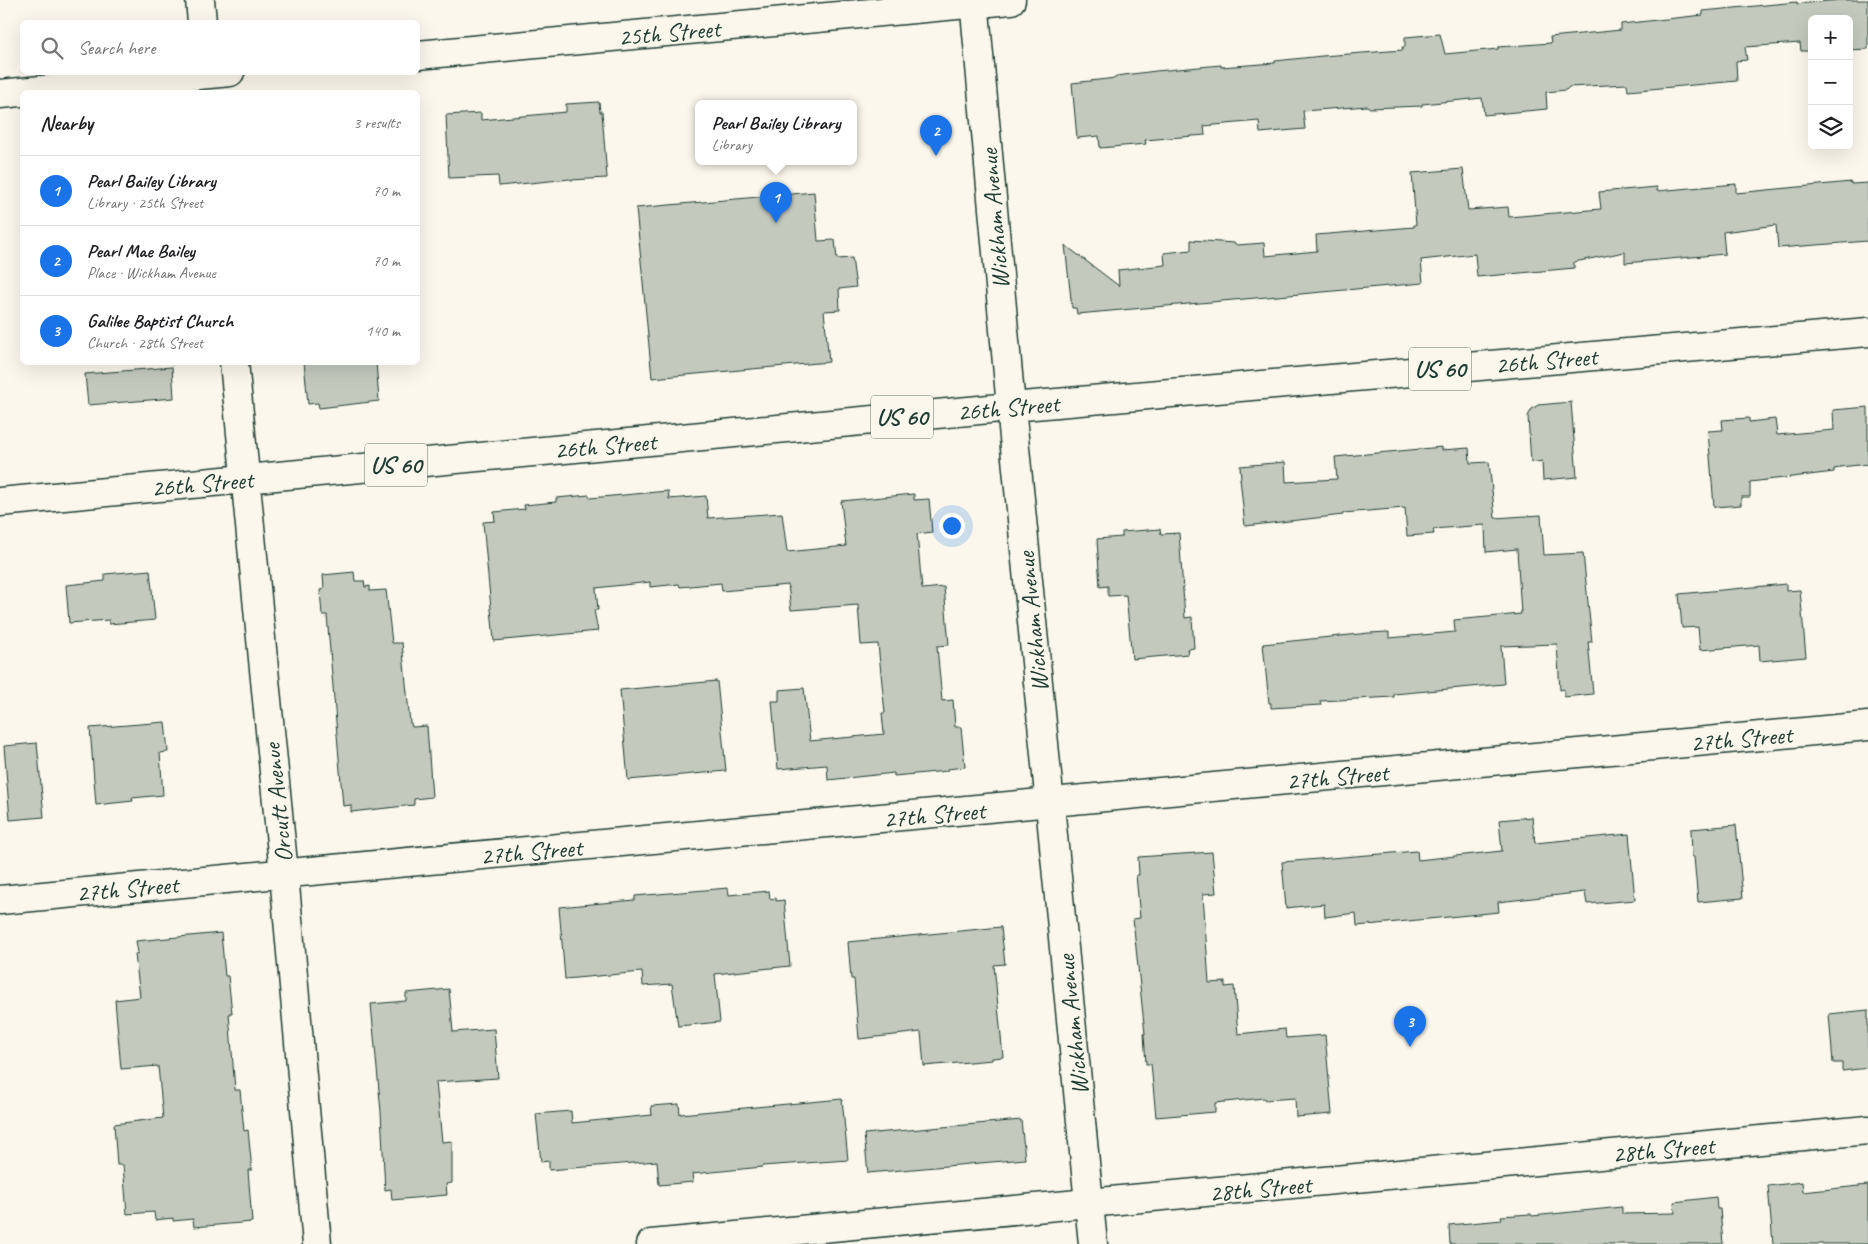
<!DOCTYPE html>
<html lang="en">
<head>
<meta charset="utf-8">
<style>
	:root { --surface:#fff; --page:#f2f2f2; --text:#202124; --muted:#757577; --line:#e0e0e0; --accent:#1a73e8 }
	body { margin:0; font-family:Caveat,sans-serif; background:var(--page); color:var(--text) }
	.controls { position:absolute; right:15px; top:15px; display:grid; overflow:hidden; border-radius:8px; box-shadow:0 5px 20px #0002 }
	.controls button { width:45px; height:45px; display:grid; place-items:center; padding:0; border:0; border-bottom:1px solid var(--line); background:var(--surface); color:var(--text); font:25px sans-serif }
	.you { position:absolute; left:951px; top:525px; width:18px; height:18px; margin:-12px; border:4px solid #fff; border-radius:50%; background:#1a73e8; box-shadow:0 0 0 8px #1a73e833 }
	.badge { display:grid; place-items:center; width:32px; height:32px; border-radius:50%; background:var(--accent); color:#fff; font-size:16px; font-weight:700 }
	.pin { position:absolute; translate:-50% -41px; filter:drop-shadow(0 1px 2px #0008) }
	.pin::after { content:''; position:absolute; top:26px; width:18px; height:15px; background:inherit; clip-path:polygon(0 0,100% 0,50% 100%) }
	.popup { position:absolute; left:695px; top:100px; width:162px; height:65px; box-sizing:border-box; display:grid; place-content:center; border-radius:8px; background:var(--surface); filter:drop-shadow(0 1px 4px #0005); font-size:16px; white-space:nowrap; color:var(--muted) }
	.popup b { font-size:19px; color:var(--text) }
	.popup::after { content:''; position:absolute; left:50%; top:100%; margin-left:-10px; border:10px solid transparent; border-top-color:var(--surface) }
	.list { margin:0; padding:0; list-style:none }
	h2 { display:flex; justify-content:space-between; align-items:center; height:65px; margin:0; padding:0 20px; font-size:21px }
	h2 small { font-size:16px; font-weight:400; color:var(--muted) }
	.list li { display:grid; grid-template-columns:32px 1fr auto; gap:15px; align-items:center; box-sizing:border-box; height:70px; padding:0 20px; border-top:1px solid var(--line) }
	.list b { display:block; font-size:19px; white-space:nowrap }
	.list p { margin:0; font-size:16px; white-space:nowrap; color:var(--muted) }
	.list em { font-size:16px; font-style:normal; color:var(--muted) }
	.icon { flex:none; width:28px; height:28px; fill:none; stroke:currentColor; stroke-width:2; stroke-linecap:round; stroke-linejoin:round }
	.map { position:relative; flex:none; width:1868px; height:1244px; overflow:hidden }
	.search { position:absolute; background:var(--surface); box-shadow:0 5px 20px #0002; left:20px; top:20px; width:400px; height:55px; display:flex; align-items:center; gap:12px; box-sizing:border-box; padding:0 18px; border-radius:8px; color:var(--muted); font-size:19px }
	.panel { position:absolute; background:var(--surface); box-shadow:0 5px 20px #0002; left:20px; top:90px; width:400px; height:275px; border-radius:8px }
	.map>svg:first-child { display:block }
	.building { fill:#c4c9be; stroke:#1f3d34 }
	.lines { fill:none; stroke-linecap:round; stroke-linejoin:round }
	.minor-casing { stroke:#1f3d34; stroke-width:31 }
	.tertiary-casing { stroke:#1f3d34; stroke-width:31 }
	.secondary-casing { stroke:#1f3d34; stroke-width:31 }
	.primary-casing { stroke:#1f3d34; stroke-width:31 }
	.minor { stroke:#fbf7ec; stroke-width:28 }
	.tertiary { stroke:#fbf7ec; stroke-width:28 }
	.secondary { stroke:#fbf7ec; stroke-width:28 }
	.primary { stroke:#fbf7ec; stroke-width:28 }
	.labels { text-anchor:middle; stroke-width:4; stroke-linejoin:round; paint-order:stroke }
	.shield { fill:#fbf7ec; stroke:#61756b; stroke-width:1 }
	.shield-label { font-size:24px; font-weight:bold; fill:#1f3d34 }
	.street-label { font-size:25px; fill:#1f3d34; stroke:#fbf7ec }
</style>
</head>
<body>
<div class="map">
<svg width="1868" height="1244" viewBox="0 0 1868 1244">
	<rect width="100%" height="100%" fill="#fbf7ec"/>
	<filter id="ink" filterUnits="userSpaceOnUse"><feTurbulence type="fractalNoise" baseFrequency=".02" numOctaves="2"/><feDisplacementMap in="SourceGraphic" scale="10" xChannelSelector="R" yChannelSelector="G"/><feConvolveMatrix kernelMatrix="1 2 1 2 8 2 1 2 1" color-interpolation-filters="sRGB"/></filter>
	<g filter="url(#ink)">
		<!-- building -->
		<path class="building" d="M1841,0h27v49l-19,1v-31h-37v32h-11l-1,-8 -55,4 2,13 -11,1 1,20 -109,10 -1,-7 -58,3 -3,3 -20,2 1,17 -63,6 -2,-17 -60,6v2l-52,2 -3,-2 -64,5 2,18 -45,4 -1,-12 -55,5 1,9 -60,5 1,4 -46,4 -1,-12 -22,2 -5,-55 44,-5v-2l40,-5 65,-6v2l54,-4v-2l47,-5 81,-6 -1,-3h3v-10l35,-3 5,20 53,-5v-2l53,-4 -1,-6 71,-7v-6l82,-9v-4l94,-9v2z
			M599,102l1,10h2l5,66 -36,2 -1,-1 -71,7 -1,-10 -49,2 -3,-63 35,-2v7l85,-8v-8z
			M1463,169l5,41 40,-3 1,10 92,-8 -2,-17 58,-5v4l79,-7v9l115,-11v2l17,-1v58l-90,7 -2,-23 -53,7 2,22 -100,9v-11l-51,10v6l-97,9 -2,-23 -54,6 2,23 -346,31 -1,-6h-4l-7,-63 54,41 -1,-16 47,-5 -1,-12 27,-3v-10l43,3 3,2 27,-2 1,13 52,-5 -1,-16 98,-8v-2h2l-4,-52z
			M814,192l4,49 17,-1 2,19 15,-1 4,29 -17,2 1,21 -16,1 5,51 -177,16 -16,-170z
			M304,362h72l3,39 -60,7 -1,-5 -10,1z
			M172,367l2,31 -86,7 -3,-31z
			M1571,402l6,75 -34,3 -1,-19 -11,2 -3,-47 4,-7 6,-4z
			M1868,407v57l-28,3v1l-6,1v3l-84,10v15h-9v8l-27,2 -6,-76 15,-1 -1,-10 27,-2v4l26,-3 2,16 57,-5 -1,-20z
			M1442,447v3l27,-2 1,15 19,-1 6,56 46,-3 3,40 39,-2 9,89h-4l5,52 -29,3v-8l-4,1 -3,-46 -56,2 3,38 -110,10v3l-74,4 1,4 -50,3v-5h-2l-6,-59 106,-11 20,-1v6l66,-6 -1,-12 67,-6 -4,-65 -31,3 -1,-27 -52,4 1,5 -27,2 -2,-28 -62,5v2l-98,11 -5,-48h1l-1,-12 45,-4 1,20 51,-3 -2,-22z
			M668,491l1,8 37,-3 2,22 74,-5 5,39 59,-6 -5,-45 73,-7v6l15,-1 3,33 -15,2 5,55 22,-2 5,58 -12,1 5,55 11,-1 2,27h6l4,40 -18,2v2l-53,5v-3l-66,7 -1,-15 -49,4 -6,-68h7v-11l25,-2 6,53 74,-7 -2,-21h3l-7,-69 -17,1 -3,-40 -67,5 -3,-25 -66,6 -1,-8 -41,4 -1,-3 -29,3v-5l-54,6 2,22h-4l4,21 -104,10 -11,-119 12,-1 -1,-9 31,-3 -1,-4 32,-3v-4l33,-3 1,3z
			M1160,529l1,5 18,-1 6,85 7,-1 2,31 -7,1 1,5 -56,5 -6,-64 -18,1v-10l-8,1 -3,-48 25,-2v-5z
			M150,570l5,50 -46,4v-4l-40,3 -3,-38 39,-4v-7z
			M354,572l1,9h9l1,6 5,-1v5l16,-1 6,53h10l8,80h1l1,4 15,-1 5,71 -18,2v6l-63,7v-7l-8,1 -16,-191h-5l-2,-25 4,-1 -1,-14z
			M1786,584v7l14,-1 6,67 -46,4 -1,-16 -59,5 -2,-23 -16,1 -3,-34z
			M717,681l9,90 -98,9 -8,-90z
			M165,722l3,30 -8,1 3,42 -31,3 1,3 -37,4 -6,-77z
			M37,743l7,74 -34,3 -6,-74z
			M1532,817l3,26 94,-9 6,66 -48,4 -2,-12 -87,10 1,10 -142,14 -1,-13 -31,4 -1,-13 -38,4 -4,-46 135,-11 1,9 84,-9 -3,-31z
			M1736,825l7,73 -45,4 -4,-45h-2l-1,-28z
			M1212,852l4,41 -13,1 6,89 16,-1v5l9,-1 4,48 47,-5 1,9 39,-3 7,79 -36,3 -1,-19 -30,2 -1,-2 -49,5v9l-59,5 -5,-53h-5l-2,-30h1l-12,-115 7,-1 -4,-43h3l-1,-18z
			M728,888l1,7 40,-4 1,8 6,-1v3l8,-1 6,66 -75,8 5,48 -42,4 -6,-42 -29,2 -1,-14 -77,7 -6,-72 76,-7v-4z
			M1001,927l4,37 -11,1 9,92 -11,1v2l-68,6 -3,-34 -62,7 -5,-60h-3l-3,-37z
			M221,933l4,43h3l4,37h-3l6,77h5l4,41 4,-1 4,40h-4l4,52 -58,5 -1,-8 -20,2v-3l-18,2 -1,-8 -27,2 -4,-49h-6l-3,-41 49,-6 -5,-52 -37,3 -6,-69 25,-3 -5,-43 3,-1 -2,-12z
			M449,989l4,43 41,-3 4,49 -62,4 6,60 10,-1v42l-6,1 1,11 -55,5 -1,-11 -6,1 -4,-78 -10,-108 35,-3v-8z
			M1868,1010v58l-26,3v-8h-9l-4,-49z
			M842,1099l6,61 -86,6v1l-70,7 1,8 -34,3 -2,-24 -108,9v-9l-8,1 -5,-48 35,-3 1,12 80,-8 -1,-9 28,-2 1,10z
			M1021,1120l4,39 -157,14 -4,-39z
			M1802,1182l1,10 65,-7v59h-95l-5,-58z
			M1716,1197l1,12h3l3,35h-273l-1,-19 53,-5 -1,-4 30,-2 1,2 90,-9v7l53,-1 -1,-11z"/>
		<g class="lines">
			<defs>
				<path id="minor" d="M200,0l2,22
					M234,362l50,512 33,370"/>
				<path id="tertiary" d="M974,0l37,407 82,837"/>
				<path id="secondary" d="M0,900l1868,-174
					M651,1244l1217,-114"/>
				<path id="primary" d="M418,55l593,-55
					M0,94l230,-22
					M0,502l1011,-95 857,-75"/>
			</defs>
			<!-- minor casing -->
			<use href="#minor" class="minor-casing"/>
			<!-- tertiary casing -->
			<use href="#tertiary" class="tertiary-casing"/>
			<!-- secondary casing -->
			<use href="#secondary" class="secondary-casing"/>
			<!-- primary casing -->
			<use href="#primary" class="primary-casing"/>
			<!-- minor -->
			<use href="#minor" class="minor"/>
			<!-- tertiary -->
			<use href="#tertiary" class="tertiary"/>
			<!-- secondary -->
			<use href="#secondary" class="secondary"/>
			<!-- primary -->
			<use href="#primary" class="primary"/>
		</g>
	</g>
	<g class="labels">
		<!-- shield labels -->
		<g class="shield">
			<rect x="1409" y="347.5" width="62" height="43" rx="4"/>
			<rect x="871" y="395.5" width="62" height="43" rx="4"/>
			<rect x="365" y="443.5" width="62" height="43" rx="4"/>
		</g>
		<g class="shield-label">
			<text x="1440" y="377">US 60</text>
			<text x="902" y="425">US 60</text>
			<text x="396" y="473">US 60</text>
		</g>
		<!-- street labels -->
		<g class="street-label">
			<text transform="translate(669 32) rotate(-5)" y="9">25th Street</text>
			<text transform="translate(994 219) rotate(-95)" y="9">Wickham Avenue</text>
			<text transform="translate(1546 360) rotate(-5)" y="9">26th Street</text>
			<text transform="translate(1008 407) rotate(-5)" y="9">26th Street</text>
			<text transform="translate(605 445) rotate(-5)" y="9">26th Street</text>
			<text transform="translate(202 483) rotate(-5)" y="9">26th Street</text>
			<text transform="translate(1032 622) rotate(-96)" y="9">Wickham Avenue</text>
			<text transform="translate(1741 738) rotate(-5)" y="9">27th Street</text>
			<text transform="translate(1337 776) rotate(-5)" y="9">27th Street</text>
			<text transform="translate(277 803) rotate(-96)" y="9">Orcutt Avenue</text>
			<text transform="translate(934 814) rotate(-5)" y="9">27th Street</text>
			<text transform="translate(531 851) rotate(-5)" y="9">27th Street</text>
			<text transform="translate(127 888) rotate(-5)" y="9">27th Street</text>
			<text transform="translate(1072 1025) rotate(-96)" y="9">Wickham Avenue</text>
			<text transform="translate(1663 1149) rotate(-5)" y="9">28th Street</text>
			<text transform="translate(1260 1188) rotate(-5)" y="9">28th Street</text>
		</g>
	</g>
</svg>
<div class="controls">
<button>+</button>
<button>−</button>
<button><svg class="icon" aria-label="layers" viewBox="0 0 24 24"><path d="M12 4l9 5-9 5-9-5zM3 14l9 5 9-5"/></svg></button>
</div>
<div class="you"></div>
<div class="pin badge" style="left:776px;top:223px">1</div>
<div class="popup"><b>Pearl Bailey Library</b>Library</div>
<div class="pin badge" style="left:936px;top:156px">2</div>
<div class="pin badge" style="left:1410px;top:1047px">3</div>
<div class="search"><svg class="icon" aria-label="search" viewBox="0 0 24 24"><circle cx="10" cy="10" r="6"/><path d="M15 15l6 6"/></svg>Search here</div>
<section class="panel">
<h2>Nearby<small>3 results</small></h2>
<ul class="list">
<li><span class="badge">1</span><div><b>Pearl Bailey Library</b><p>Library · 25th Street</p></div><em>70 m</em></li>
<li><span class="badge">2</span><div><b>Pearl Mae Bailey</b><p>Place · Wickham Avenue</p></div><em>70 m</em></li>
<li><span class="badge">3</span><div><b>Galilee Baptist Church</b><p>Church · 28th Street</p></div><em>140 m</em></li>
</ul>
</section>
</div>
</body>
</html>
